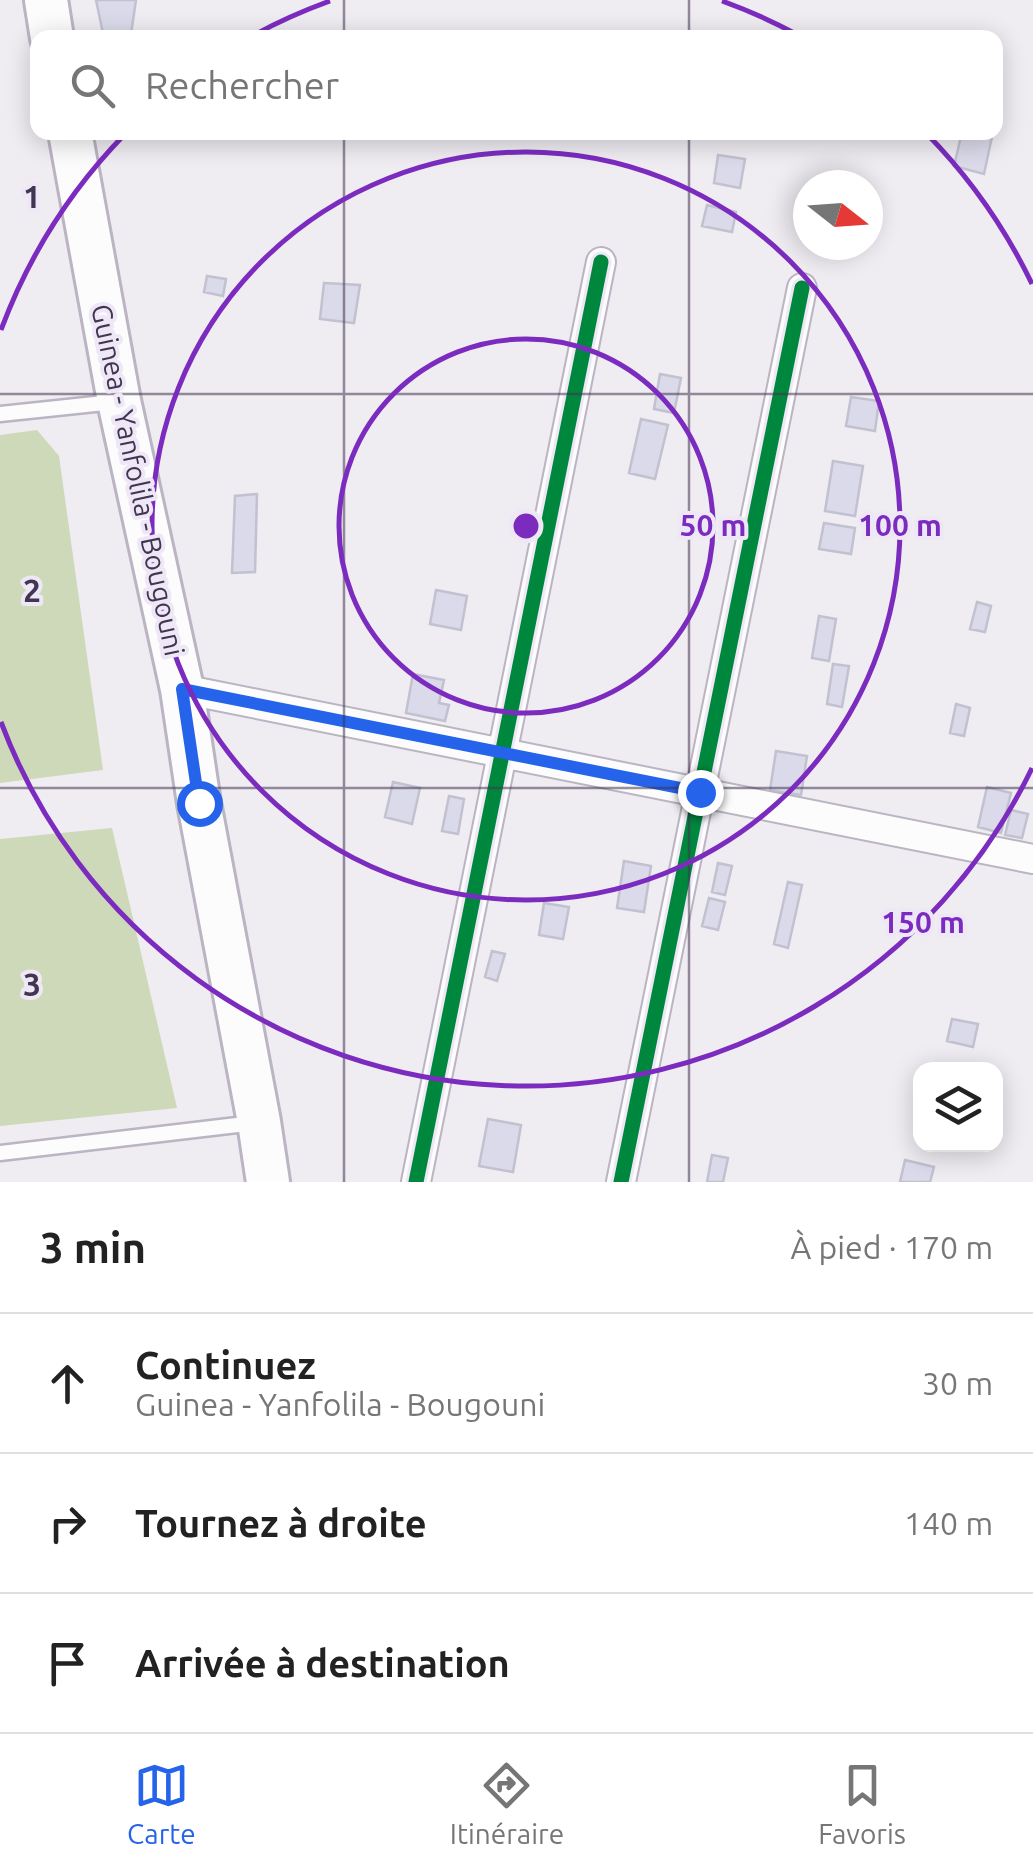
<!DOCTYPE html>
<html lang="fr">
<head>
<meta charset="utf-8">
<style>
	:root { --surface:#fff; --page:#f2f2f2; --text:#222; --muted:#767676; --line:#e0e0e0; --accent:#2563eb }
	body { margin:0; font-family:Ubuntu,sans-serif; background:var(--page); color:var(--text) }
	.controls { position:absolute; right:30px; bottom:30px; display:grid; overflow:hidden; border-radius:20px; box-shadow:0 5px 25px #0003 }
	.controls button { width:90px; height:90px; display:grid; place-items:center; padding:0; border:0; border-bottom:2px solid var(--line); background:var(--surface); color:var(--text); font:50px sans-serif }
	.compass { position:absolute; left:793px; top:170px; width:90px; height:90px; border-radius:50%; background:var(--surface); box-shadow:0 5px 25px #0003; rotate:107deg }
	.stop { position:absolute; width:30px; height:30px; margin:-22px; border:8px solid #2563eb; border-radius:50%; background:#fff }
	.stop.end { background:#2563eb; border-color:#fff; box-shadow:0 2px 10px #0008 }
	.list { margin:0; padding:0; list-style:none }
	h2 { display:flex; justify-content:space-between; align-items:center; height:130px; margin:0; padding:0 40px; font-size:42px }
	h2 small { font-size:32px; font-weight:400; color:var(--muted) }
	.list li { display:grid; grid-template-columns:65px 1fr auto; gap:30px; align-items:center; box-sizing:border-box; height:140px; padding:0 40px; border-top:2px solid var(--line) }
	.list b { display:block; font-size:38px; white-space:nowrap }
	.list p { margin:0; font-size:32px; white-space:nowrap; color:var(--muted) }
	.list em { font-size:32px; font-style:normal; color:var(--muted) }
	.icon { flex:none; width:55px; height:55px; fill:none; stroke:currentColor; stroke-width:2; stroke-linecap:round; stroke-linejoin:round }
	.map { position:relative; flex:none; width:1033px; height:1182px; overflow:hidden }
	.search { position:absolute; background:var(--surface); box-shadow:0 5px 25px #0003; left:30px; right:30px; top:30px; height:110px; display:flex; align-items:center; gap:25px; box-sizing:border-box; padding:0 35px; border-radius:20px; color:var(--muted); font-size:38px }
	.sheet { height:550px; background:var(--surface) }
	nav { display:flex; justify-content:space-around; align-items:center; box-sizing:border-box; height:140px; border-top:2px solid var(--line); background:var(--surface); font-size:28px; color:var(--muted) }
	nav a { display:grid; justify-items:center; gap:5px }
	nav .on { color:var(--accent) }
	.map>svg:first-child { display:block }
	.green { fill:#ced9b9 }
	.building { fill:#dbdaea; stroke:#c2c1d0; stroke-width:2.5 }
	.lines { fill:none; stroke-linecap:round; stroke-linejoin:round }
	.lane-casing { stroke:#bbb4c3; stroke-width:19 }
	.street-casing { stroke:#bbb4c3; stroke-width:32 }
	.primary-casing { stroke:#bbb4c3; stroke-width:48 }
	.lane { stroke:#fdfcfd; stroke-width:14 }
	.street { stroke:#fdfcfd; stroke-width:28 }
	.primary { stroke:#fdfcfd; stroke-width:42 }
	.cycleway-casing { stroke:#eee8f6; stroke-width:21 }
	.cycleway { stroke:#00873e; stroke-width:15 }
	.route { stroke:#2563eb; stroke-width:12 }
	.grid { fill:none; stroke:#423551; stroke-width:2.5; stroke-opacity:0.55 }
	.ring { fill:none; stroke:#7b2cbf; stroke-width:5 }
	.labels { text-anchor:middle; stroke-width:8; stroke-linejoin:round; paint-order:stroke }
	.street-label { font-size:28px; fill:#423551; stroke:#eee8f6 }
	.grid-label { font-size:32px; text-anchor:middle; font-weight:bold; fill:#423551; stroke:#eee8f6; stroke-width:8; stroke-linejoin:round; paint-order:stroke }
	.centre { fill:#7b2cbf; stroke:#eee8f6; stroke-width:5 }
	.ring-label { font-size:30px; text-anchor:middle; font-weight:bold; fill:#7b2cbf; stroke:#eee8f6; stroke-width:8; stroke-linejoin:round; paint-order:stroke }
</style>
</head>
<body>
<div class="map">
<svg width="1033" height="1182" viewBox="0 0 1033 1182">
	<rect width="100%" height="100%" fill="#efecf2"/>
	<!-- green -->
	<path class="green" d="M37,430l22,26 44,314 -103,13v-348z
		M112,828l65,280 -177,18v-287z"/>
	<!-- building -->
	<path class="building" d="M96,0h40l-5,34 -11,4h-16z
		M962,132h31l-9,42 -30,-8z
		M718,155l27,4 -5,29 -26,-5z
		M707,205l29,7 -4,20 -30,-6z
		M207,276l19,3 -3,17 -19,-4z
		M324,283l36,2 -6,38 -34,-4z
		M660,374l21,4 -7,35 -20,-4z
		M851,397l28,4 -4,30 -29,-5z
		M641,419l27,6 -13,54 -26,-6z
		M833,461l30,5 -8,50 -30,-5z
		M257,494l-2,78 -23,1 3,-77z
		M824,523l31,5 -4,26 -32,-5z
		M436,590l31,6 -6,34 -31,-6z
		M977,602l14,4 -6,26 -15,-3z
		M819,616l17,3 -7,42 -17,-3z
		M833,664l16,2 -7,41 -15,-3z
		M413,674l31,6 -5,23 10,2 -4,16 -39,-8z
		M956,704l14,4 -6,28 -14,-3z
		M776,751l31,5 -6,39 -31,-5z
		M393,782l27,6 -8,36 -27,-7z
		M987,787l24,6 -10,40 -23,-6z
		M449,796l15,3 -6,35 -16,-3z
		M1011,810l17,4 -6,24 -17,-3z
		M624,861l27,5 -7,46 -27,-4z
		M718,863l14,3 -7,29 -13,-3z
		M788,882l14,3 -14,63 -14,-4z
		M709,898l16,4 -7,28 -16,-4z
		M544,903l25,4 -6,32 -24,-4z
		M492,951l13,3 -8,27 -12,-4z
		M952,1019l26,5 -5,23 -26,-6z
		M488,1119l33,6 -8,47 -34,-6z
		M712,1155l16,3 -5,24h-16z
		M905,1160l29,7 -4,15h-30z"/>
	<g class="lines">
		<defs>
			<path id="lane" d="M0,414l114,-12
				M0,1153l254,-30"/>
			<path id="street" d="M182,689l851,170
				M416,1182l185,-920
				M621,1182l181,-894"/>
			<path id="primary" d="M46,0l6,38
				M70,132l49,269 63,288 17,114 60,319 9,60"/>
		</defs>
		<!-- lane casing -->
		<use href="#lane" class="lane-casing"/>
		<!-- street casing -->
		<use href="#street" class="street-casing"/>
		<!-- primary casing -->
		<use href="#primary" class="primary-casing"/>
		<!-- lane -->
		<use href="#lane" class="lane"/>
		<!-- street -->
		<use href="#street" class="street"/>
		<!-- primary -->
		<use href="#primary" class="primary"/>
		<defs>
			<path id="cycleway" d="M416,1182l185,-920
				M621,1182l181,-894"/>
		</defs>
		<!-- cycleway casing -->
		<use href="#cycleway" class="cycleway-casing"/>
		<!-- cycleway -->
		<use href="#cycleway" class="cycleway"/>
	</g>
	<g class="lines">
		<!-- route -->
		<path class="route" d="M199,803l-17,-114 518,103"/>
	</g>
	<!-- grid -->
	<path class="grid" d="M344,0v38M689,0v38M344,132v1050M689,132v1050M0,394h1033M0,788h1033"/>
	<!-- distance rings -->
	<g class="ring">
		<circle cx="526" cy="526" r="187"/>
		<circle cx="526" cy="526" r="374"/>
		<path d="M1032 768A561 561 0 0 1 1 722M1 330A561 561 0 0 1 126 133M254 35A561 561 0 0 1 330 1M722 1A561 561 0 0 1 798 35M926 133A561 561 0 0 1 1032 284"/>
	</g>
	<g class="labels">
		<!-- street labels -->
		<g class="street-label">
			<text transform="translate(138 480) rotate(78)" y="10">Guinea - Yanfolila - Bougouni</text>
		</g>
	</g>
	<g class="grid-label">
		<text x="32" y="208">1</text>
		<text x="32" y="602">2</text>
		<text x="32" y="996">3</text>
	</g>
	<circle cx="526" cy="526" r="15" class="centre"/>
	<g class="ring-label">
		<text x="713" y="536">50 m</text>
		<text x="900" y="536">100 m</text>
		<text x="923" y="933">150 m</text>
	</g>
</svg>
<div class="controls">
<button><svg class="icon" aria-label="layers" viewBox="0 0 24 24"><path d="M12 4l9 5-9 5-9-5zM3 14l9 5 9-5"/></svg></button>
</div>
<svg class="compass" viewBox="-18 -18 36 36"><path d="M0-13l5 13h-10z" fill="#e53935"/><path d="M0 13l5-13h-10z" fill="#767676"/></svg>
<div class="stop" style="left:199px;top:803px"></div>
<div class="stop end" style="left:700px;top:792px"></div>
<div class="search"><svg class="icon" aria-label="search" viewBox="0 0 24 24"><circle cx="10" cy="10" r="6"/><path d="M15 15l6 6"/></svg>Rechercher</div>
</div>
<section class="sheet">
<h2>3 min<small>À pied · 170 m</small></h2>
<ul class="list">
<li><svg class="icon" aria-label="ahead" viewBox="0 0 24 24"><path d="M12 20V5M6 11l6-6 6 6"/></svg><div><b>Continuez</b><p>Guinea - Yanfolila - Bougouni</p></div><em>30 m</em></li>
<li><svg class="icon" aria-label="right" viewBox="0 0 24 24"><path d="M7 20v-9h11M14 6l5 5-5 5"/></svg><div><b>Tournez à droite</b></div><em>140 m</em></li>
<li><svg class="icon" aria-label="arrive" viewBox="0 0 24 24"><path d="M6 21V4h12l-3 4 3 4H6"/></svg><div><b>Arrivée à destination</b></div></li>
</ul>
</section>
<nav>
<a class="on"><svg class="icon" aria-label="map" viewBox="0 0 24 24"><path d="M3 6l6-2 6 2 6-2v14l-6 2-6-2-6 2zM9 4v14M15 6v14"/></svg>Carte</a>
<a><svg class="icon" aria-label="directions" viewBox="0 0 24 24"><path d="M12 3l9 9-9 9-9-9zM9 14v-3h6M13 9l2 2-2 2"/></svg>Itinéraire</a>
<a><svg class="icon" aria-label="saved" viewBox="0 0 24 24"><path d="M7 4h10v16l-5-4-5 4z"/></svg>Favoris</a>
</nav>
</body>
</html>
